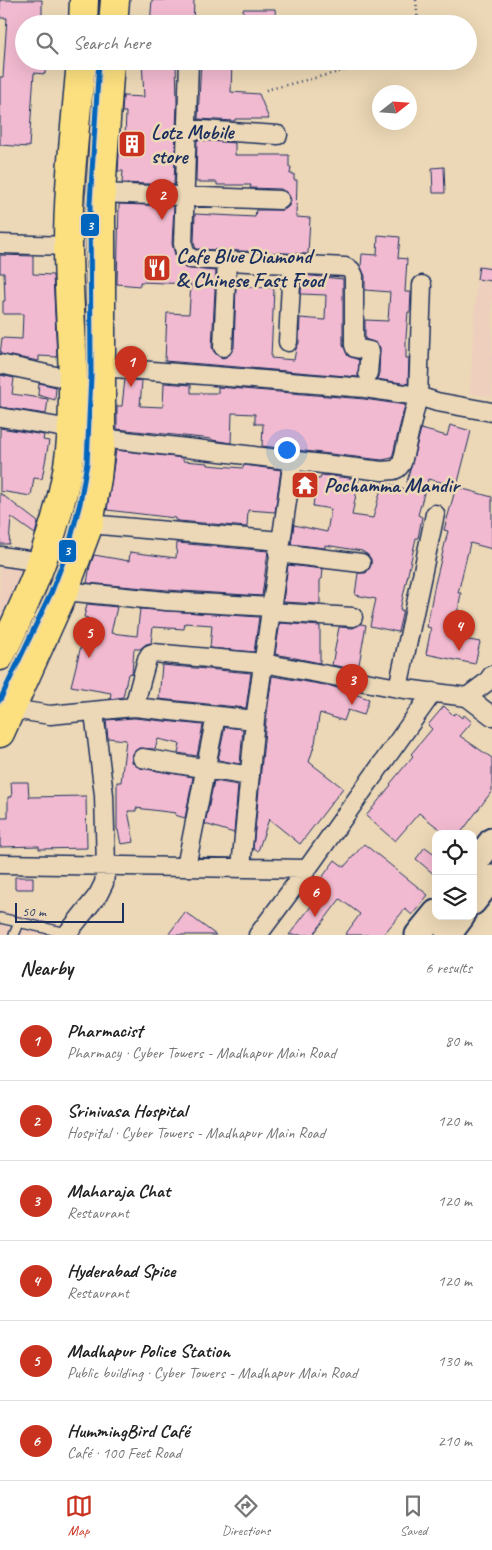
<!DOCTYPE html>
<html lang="en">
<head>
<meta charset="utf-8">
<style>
	:root { --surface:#fff; --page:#f6f6f6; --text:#222; --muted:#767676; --line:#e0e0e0; --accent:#c8321e }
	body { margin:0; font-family:Caveat,sans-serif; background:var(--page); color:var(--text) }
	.controls { position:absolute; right:15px; bottom:15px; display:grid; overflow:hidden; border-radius:10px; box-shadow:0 5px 20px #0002 }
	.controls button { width:45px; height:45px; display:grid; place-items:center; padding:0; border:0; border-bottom:1px solid var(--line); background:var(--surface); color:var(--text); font:25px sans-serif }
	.compass { position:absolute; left:372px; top:85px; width:45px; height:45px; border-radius:50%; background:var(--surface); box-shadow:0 5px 20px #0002; rotate:73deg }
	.scale { position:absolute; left:15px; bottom:12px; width:109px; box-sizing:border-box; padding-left:5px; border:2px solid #1b2f5e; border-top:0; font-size:14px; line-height:18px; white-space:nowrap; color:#1b2f5e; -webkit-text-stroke:4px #ecd8b6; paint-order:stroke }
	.you { position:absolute; left:286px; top:449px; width:18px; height:18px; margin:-12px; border:4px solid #fff; border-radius:50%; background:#1a73e8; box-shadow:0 0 0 8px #1a73e833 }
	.badge { display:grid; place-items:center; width:32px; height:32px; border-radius:50%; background:var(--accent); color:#fff; font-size:16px; font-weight:700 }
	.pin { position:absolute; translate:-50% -41px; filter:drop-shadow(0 1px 2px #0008) }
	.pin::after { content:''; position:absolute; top:26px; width:18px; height:15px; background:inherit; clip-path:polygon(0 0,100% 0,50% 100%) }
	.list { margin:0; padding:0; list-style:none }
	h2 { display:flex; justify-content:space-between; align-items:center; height:65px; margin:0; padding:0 20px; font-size:21px }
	h2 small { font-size:16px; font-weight:400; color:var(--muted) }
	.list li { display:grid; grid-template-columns:32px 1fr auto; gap:15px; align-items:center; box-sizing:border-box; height:80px; padding:0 20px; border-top:1px solid var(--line) }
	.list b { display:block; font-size:19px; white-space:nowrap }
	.list p { margin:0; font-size:16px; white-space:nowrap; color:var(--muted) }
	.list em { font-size:16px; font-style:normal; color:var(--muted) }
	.icon { flex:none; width:28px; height:28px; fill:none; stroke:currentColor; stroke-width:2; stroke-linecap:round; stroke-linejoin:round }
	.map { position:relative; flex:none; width:492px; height:935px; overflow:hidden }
	.search { position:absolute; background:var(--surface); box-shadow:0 5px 20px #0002; left:15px; right:15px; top:15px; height:55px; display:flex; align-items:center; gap:12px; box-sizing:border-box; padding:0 18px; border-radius:28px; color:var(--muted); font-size:19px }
	.sheet { height:545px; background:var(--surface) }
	nav { display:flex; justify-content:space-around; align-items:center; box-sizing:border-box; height:70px; border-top:1px solid var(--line); background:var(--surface); font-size:14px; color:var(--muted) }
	nav a { display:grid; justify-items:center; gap:2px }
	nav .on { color:var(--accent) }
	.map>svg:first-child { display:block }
	.built { fill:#eecfbe }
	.building { fill:#f2bad0; stroke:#1b2f5e }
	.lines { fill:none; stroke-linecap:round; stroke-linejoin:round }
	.service-casing { stroke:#1b2f5e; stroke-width:12 }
	.minor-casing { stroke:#1b2f5e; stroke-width:21 }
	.secondary-casing { stroke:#1b2f5e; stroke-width:29 }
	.primary-casing { stroke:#1b2f5e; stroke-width:31 }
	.path { stroke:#1b2f5e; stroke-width:2.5; stroke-dasharray:1 4; stroke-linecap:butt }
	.service { stroke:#ecd8b6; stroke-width:9 }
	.minor { stroke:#ecd8b6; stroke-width:18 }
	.secondary { stroke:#ecd8b6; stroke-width:25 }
	.primary { stroke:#fce080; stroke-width:28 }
	.metro-1-casing { stroke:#ecd8b6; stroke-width:9 }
	.metro-1 { stroke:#0065bd; stroke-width:5 }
	.labels { text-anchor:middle; stroke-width:5; stroke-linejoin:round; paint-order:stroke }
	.poi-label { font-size:21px; font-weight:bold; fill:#1b2f5e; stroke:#ecd8b6; text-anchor:start }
	.line-badge { stroke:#ecd8b6; stroke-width:2 }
	.badge-label { font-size:14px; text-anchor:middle; font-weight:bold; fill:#fff }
</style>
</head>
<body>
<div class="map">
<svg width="492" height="935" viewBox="0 0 492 935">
	<rect width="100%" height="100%" fill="#ecd8b6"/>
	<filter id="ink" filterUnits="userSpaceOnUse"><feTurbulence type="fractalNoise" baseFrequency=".02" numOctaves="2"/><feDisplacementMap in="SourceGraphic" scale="10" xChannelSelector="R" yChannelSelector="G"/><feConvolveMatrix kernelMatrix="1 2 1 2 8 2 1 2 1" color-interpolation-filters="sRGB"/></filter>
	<g filter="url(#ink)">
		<!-- built -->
		<path class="built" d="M477,264l15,2v131l-22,-4z
			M0,559l23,3 -2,25 -21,36z
			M0,910l63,15 -7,10h-56z"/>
		<!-- building -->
		<path class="building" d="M0,0h42v24h-18v37h22l-1,13 -11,-1 -5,74 -29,-2v-68h3l4,-59h-7z
			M152,0h42l-1,24h-43z
			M243,9h32l1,15h-32z
			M142,61h34l1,41 -3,83 -52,-2 1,-12h-5l2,-33h5l1,-26h-4l1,-16 21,1z
			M201,61h31l-1,31 28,2 10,25h-34v2l-37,-2z
			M197,140l38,3v12h54v12h2l-1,7h4v6h3l-1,37 14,1 -2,36 -112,-5 -2,-6 1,-29 60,3 1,-7h28l5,-4 2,-6 -2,-5 -8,-6 -31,-1 1,-3h-34v-3h-21z
			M444,167l1,26h-12l-1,-25z
			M119,204l55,2 -2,38 4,14 9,10 31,3 -4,76 2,5 4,4 5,2 5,-2 6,-8 2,-62 38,2 -3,70 23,2 2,-11 3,-6 1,-25 25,2 1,-25 -25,-1 1,-19 41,4v66l5,11 11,4 -1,17 -193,-16 2,-48 22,1 2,-30 -51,-2v4l-23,-2z
			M378,235l22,2 -2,21 9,1 -2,33h6l-1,20h-2l-2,25v21h3l-1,26 -31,-5 2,-5 1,-27 -4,-4 -11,-4v-19l23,1 2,-29 -25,-2v-14l-4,-9 1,-13 15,1z
			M0,255l33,1v18l20,1 4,82 -18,-1v5l-39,-7 2,-16 20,1 1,-25h-20v-13h2l-1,-28h-4z
			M479,267l13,2v12l-15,-2z
			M0,375l14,3 -2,16 36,5 -2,15 -46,-7z
			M125,379l17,2 -2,25 23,1 1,-24 27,2v8h27v-6l146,12 41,6 -13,53 -10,2 -120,-14 1,-22h-8v-10l-23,-1 -1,30 -19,-3v-1l-95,-10v-23h5z
			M39,383l17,4 -1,13 -17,-5z
			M450,425l21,6 -14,55 -29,-7 -10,36 4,2 -4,21h-2l-16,72h3l-5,22 -28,-6 6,-27 -21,-4 3,-22h8l5,-8v-6l-3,-4 -6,-4 -37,-6v3l-34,-4 3,-19 33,7 4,-23 -18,-3 2,-15h-16l2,-12h19l1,-4 38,4 -7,36 21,3 10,-36 22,7 16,-60 26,7z
			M0,428l44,7 -1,5 6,1 -7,38 -8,-1 -3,18 -31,-5z
			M116,450l67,8v3l25,2v2l35,3 1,-3 37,5 -6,42 -27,-2 -1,17 -68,-6 -4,-1v-2l-68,-8z
			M456,487l36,10v52l-22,-6 -12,50h3l-8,44 27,5 -5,22 -49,-10 5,-26 -4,-1 7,-39 14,-57 -4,-1z
			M0,493l38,29 -3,12 -24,-17 -2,27h-9z
			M177,543l91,8 -6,45 -95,-6 -80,-7 3,-17 4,-11 35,6 1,-9 46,6z
			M288,565l35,4 -1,10h-2v25l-37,-2z
			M87,604l30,3 -6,26 26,3 3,-27 119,8 -5,35 -44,-4 2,-23 -27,-2 -1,6 -31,-2 -2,16 -5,1 -6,5h-6l-2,24 -4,1 -5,23 -13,2 1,-6 -40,-7 17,-68 -4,-1z
			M280,623l40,3v37l-45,-9z
			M361,624l5,1 -8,45 -26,-5 7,-38 14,1z
			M162,665l89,8 -5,35 -87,-9z
			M272,676l59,10 38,13 -5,16 -16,-5 -4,11 -24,-8 -1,4 -4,26 -6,19 34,26 -43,56 -31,-25 -11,32 -5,-2 13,-128z
			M444,706l9,9 3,-2 6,5 2,-3 8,7 -12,14 32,22v33l-32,43h-14l-27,-21 -24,28 -29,-25 25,-31 -1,-1 23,-28 -2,-2 21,-25 -4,-4z
			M134,718l69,7 -6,31 -19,-3 2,-9 -22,-5 -3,10 -16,-1 -5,4 -2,5v5l8,6 53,9 -8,41 -10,-3 1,-2 -40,-5v3h-8l6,31 -13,2 -3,-14h-1v-48h4l5,-42 -18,-2 -2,-18z
			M225,727l18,2 -3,35 -22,-4z
			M214,781l24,4 -4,48 -29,-9z
			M11,782h17l1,15 57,-1 1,52 -48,1v-3l-39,1v-29h8v-21h4z
			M364,844l64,51 -16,20 -7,-6 -22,26h-38l15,-21 -20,-15 -27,36h-24l36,-47 -7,-5 17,-23 9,7z
			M425,847l11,8v21l-20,-17z
			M15,877h18v12h-18z
			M185,912l31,23h-48z"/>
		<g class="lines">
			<defs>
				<path id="service" d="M0,918l67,15
					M14,935l5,-12"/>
				<path id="minor" d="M189,61l-6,183 2,8 5,7 155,8 6,3 3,6v69l1,3 15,3 -2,22
					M188,129l90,6
					M101,193l179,7
					M0,244l68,2
					M288,342l4,-78
					M223,347l4,-86
					M0,364l74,16
					M102,367l263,21 53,8 19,6 55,10
					M0,417l71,12
					M101,438l281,33 12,-1 4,-2 4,-5 16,-67 4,-111
					M89,524l191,17
					M278,553l83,10
					M0,556l42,6
					M64,591l102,10 106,6
					M271,612l82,5
					M398,688l37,-174
					M467,697l20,-15 5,-7
					M134,707l13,-48 3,-5 3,-1 110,10 135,25 69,9 25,19
					M12,709l38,6 84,-8 121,13
					M142,758l108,18
					M0,864l307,5
					M186,867l30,-151
					M241,868l14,-148 38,-260
					M66,935l32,-40 6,-12 2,-17 -2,-71 -10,-83
					M258,935l49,-66 126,-177"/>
				<path id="secondary" d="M473,865l19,-24
					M473,902l19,-24
					M418,935l18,-22
					M448,935l14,-19"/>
				<path id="primary" d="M83,24l1,-24
					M113,24l2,-24
					M0,656c29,-59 55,-119 67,-184 13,-75 1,-151 1,-226 0,-62 8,-124 13,-185
					M0,733l64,-142 25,-67 8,-46 4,-40v-245l9,-132"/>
			</defs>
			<!-- service casing -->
			<use href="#service" class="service-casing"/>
			<!-- minor casing -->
			<use href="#minor" class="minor-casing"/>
			<!-- secondary casing -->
			<use href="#secondary" class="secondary-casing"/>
			<!-- primary casing -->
			<use href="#primary" class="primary-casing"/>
			<!-- path -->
			<path class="path" d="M416,0l2,24
				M266,90l117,-29"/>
			<!-- service -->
			<use href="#service" class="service"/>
			<!-- minor -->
			<use href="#minor" class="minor"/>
			<!-- secondary -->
			<use href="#secondary" class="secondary"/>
			<!-- primary -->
			<use href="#primary" class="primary"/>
			<defs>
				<path id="metro-1" d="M0,700l51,-107 17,-44 12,-46 7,-40 4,-88 -1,-172 9,-142"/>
			</defs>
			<!-- metro-1 casing -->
			<use href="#metro-1" class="metro-1-casing"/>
			<!-- metro-1 -->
			<use href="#metro-1" class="metro-1"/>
		</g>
	</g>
	<!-- icons -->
	<defs>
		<symbol id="building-square" viewBox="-11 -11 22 22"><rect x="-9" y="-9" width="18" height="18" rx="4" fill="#c8321e" stroke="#ecd8b6"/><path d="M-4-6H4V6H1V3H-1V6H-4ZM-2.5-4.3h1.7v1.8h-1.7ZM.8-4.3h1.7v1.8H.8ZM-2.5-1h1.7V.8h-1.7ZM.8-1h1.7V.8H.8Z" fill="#fff"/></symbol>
		<symbol id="restaurant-square" viewBox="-11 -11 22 22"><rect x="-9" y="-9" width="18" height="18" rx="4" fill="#c8321e" stroke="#ecd8b6"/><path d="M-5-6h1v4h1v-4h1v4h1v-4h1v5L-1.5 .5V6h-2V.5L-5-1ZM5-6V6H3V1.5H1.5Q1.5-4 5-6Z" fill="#fff"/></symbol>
		<symbol id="temple-square" viewBox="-11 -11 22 22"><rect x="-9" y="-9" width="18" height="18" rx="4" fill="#c8321e" stroke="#ecd8b6"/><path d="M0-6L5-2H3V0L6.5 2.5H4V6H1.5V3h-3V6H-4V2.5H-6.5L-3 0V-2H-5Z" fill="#fff"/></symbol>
	</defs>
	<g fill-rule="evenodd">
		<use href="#building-square" x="116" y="128" width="32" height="32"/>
		<use href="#restaurant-square" x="141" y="252" width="32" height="32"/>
		<use href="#temple-square" x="289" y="469" width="32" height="32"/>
	</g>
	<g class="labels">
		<!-- poi labels -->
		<g class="poi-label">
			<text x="151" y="139">Lotz Mobile<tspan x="151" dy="24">store</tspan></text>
			<text x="176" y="263">Cafe Blue Diamond<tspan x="176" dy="24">&amp; Chinese Fast Food</tspan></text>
			<text x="324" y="492">Pochamma Mandir</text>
		</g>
	</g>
	<g class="line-badge">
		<rect x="80" y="213" width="20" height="24" rx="5" fill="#0065bd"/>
		<rect x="58" y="539" width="19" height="24" rx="5" fill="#0065bd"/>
	</g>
	<g class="badge-label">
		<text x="90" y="230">3</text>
		<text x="67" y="555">3</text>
	</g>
</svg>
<div class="controls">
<button><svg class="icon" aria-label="locate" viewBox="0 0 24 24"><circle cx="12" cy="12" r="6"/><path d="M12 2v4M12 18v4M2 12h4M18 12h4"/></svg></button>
<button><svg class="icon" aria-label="layers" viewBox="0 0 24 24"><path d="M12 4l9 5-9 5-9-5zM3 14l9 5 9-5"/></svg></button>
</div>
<svg class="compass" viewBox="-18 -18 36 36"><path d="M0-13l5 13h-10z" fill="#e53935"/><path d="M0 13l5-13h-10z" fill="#767676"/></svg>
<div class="scale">50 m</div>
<div class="you"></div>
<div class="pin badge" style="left:131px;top:387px">1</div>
<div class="pin badge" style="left:162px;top:220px">2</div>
<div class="pin badge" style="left:352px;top:705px">3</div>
<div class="pin badge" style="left:459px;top:651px">4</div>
<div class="pin badge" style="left:89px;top:658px">5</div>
<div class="pin badge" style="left:315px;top:917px">6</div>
<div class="search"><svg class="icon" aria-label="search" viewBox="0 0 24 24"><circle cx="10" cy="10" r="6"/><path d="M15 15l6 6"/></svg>Search here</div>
</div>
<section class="sheet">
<h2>Nearby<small>6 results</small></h2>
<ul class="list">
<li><span class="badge">1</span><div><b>Pharmacist</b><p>Pharmacy · Cyber Towers - Madhapur Main Road</p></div><em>80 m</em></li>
<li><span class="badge">2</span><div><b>Srinivasa Hospital</b><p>Hospital · Cyber Towers - Madhapur Main Road</p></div><em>120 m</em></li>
<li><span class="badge">3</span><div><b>Maharaja Chat</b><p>Restaurant</p></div><em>120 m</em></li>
<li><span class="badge">4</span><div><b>Hyderabad Spice</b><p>Restaurant</p></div><em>120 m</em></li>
<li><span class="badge">5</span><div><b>Madhapur Police Station</b><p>Public building · Cyber Towers - Madhapur Main Road</p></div><em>130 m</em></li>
<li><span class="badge">6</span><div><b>HummingBird Café</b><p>Café · 100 Feet Road</p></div><em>210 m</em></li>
</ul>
</section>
<nav>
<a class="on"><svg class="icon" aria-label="map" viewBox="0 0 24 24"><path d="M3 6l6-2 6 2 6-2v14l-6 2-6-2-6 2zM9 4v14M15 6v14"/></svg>Map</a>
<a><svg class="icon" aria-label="directions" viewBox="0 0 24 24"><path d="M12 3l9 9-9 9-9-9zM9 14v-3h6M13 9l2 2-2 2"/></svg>Directions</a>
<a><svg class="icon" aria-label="saved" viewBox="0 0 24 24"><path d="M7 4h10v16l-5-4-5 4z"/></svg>Saved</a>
</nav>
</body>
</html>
